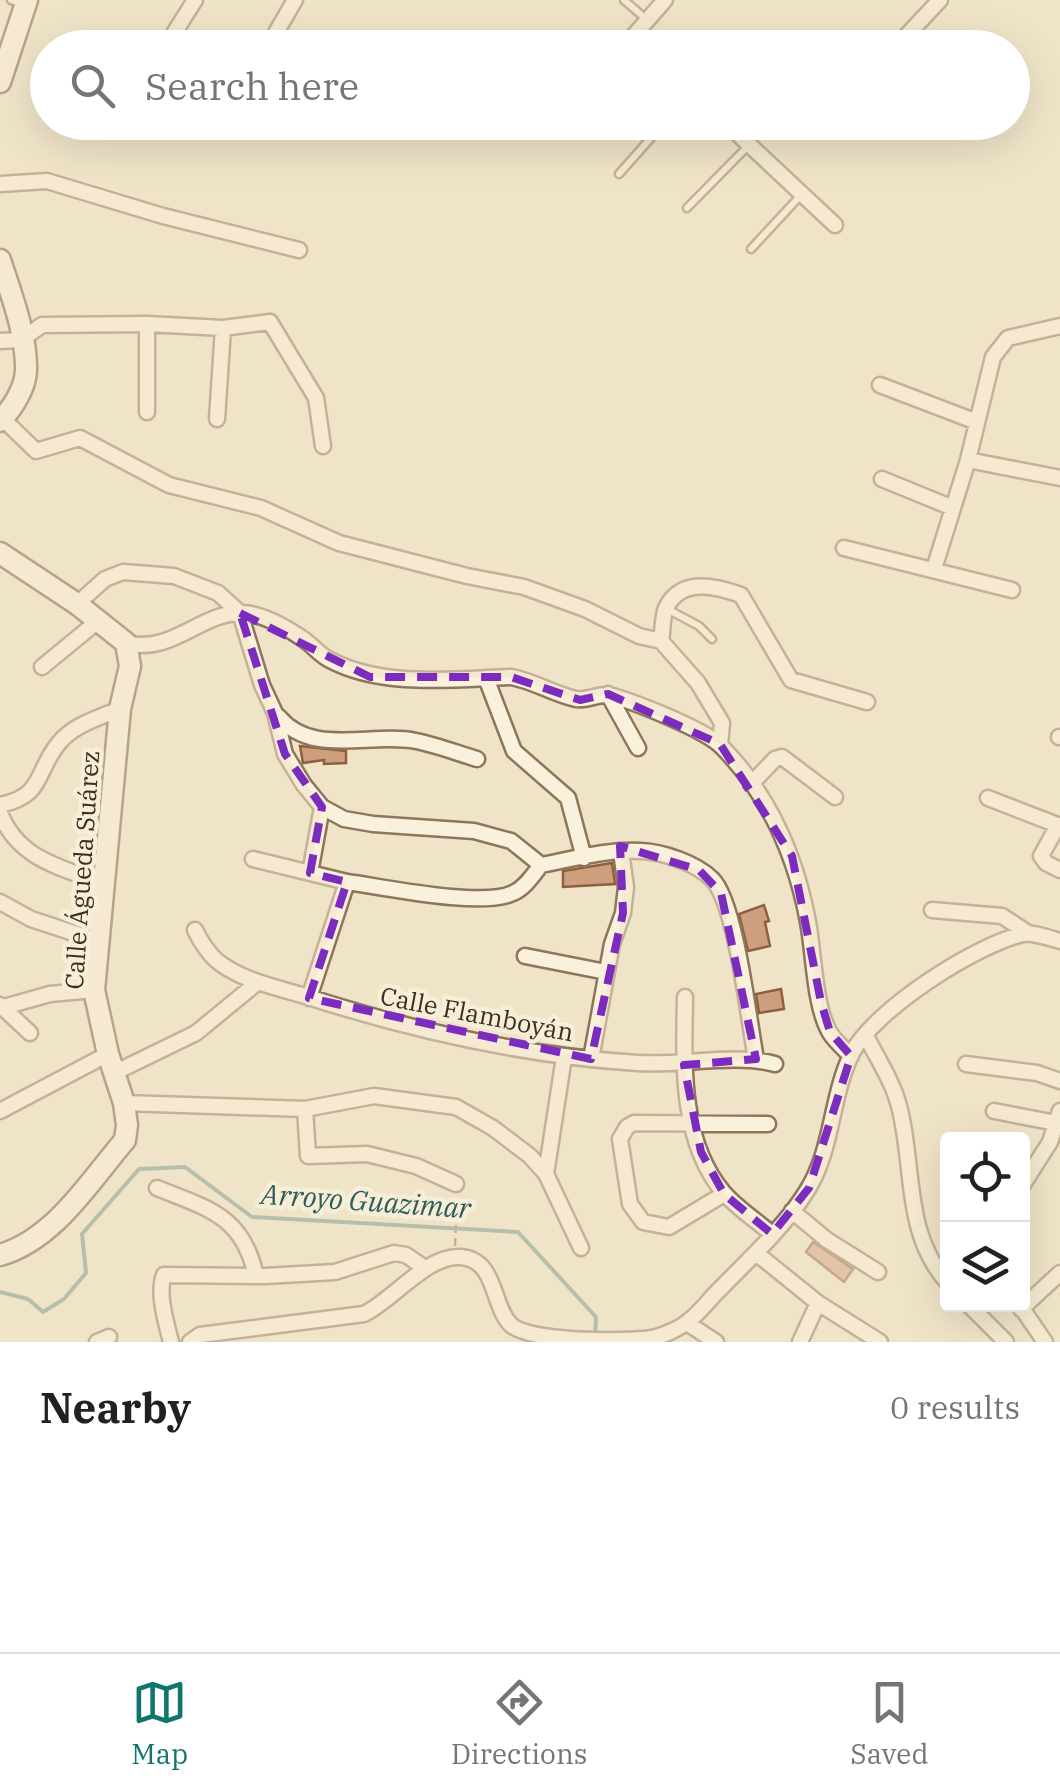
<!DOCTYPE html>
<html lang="en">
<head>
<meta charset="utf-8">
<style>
	:root { --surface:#fff; --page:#f6f6f6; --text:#202124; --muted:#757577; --line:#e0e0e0; --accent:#0f766e }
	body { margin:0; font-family:"IBM Plex Serif",serif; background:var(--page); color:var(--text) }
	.controls { position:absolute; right:30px; bottom:30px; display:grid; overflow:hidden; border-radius:10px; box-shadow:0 10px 40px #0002 }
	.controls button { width:90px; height:90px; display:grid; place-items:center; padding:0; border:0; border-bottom:2px solid var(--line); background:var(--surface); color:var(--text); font:50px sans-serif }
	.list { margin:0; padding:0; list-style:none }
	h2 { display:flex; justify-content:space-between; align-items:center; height:130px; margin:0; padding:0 40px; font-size:42px }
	h2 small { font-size:32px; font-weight:400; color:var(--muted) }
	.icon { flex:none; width:55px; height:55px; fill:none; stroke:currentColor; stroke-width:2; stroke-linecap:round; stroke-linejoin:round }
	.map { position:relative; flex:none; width:1060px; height:1342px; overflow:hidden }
	.search { position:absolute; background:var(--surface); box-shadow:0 10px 40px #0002; left:30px; right:30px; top:30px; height:110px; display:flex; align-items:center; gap:25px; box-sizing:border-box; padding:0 35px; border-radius:55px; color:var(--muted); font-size:38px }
	.sheet { height:310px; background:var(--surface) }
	nav { display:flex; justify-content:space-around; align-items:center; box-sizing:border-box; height:140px; border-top:2px solid var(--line); background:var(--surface); font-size:28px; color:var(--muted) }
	nav a { display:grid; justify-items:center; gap:5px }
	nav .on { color:var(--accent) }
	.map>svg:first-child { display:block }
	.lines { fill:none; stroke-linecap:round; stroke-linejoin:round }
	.stream { stroke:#6f938a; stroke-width:4 }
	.building { fill:#cf9f7d; stroke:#8d5f41; stroke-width:2.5 }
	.lane-casing { stroke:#8d765c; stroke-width:11 }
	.street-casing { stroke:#8d765c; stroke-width:19 }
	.secondary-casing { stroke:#6f573f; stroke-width:25 }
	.path { stroke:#8d765c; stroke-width:2.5; stroke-dasharray:8 5; stroke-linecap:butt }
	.lane { stroke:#faf1dc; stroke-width:6 }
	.street { stroke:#faf1dc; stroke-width:14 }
	.secondary { stroke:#faf1dc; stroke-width:20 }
	.marked { fill:none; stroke:#7b2cbf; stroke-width:8; stroke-dasharray:20 12; stroke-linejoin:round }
	.labels { text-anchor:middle; stroke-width:9; stroke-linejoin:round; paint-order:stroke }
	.street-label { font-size:25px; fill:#3d2e20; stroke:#f7eed8 }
	.water-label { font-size:28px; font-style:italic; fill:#2f5d5a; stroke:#f7eed8 }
</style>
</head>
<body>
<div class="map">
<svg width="1060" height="1342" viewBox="0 0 1060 1342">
	<rect width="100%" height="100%" fill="#f0e4c8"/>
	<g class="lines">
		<!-- stream -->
		<path class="stream" d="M0,1292l28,7 15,13 21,-13 22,-26 -4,-39 57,-65 46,-2 67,50 266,15 78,85 -1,20"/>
	</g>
	<!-- building -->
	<path class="building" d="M300,746l46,5v12l-22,1v-4l-21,3z
		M612,863l3,21 -52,3v-16z
		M764,905l5,16 -4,1 5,24 -22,5 -9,-37z
		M781,989l3,20 -25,4 -3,-19z
		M813,1242l40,27 -9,13 -38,-30z"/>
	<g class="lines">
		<defs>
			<path id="lane" d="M11,0l13,5
				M624,0l22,19
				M900,124v-2
				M619,174l46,-52
				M687,208l62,-63
				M751,249l50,-54
				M667,609l32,17 13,13"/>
			<path id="street" d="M632,37l12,11
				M166,46l29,-46
				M267,48l28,-48
				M623,48l42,-48
				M895,48l45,-48
				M725,122l110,103
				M556,127l4,-5
				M0,184l47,-3 116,35 136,34
				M0,341l21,-1 21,-15 105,-1 76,4 47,-6 46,76 7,48
				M880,385l97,37
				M147,412v-88
				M3,419l33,32 44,-13 89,47 92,23 78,35 128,33 57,11 61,22 54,27 22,5 37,42 24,40 -2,21
				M217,419l6,-91
				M968,460l92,18
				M882,479l71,29
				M844,548l168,42
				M934,569l34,-109 25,-103 15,-19 52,-12
				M77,604l28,-25 18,-7 51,4 44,17 22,20 22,72 13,28 10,41 19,31 18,22 22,12 29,5 101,7 37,10 30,24
				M661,641c2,-10 1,-24 5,-33 15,-31 50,-22 75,-13l50,85 76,22
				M126,643c46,12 76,-32 117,-30 21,1 46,16 63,28 8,6 15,15 24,19 53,28 123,19 181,17 23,4 42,17 65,22 12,2 24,-7 37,-3 24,7 93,34 109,51 47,48 74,110 86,175 6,31 6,84 22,111 5,8 14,16 21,23
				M42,667l56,-46
				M486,678l28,73 54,47 16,60
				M608,694l30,54
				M279,717c33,40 92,15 137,24 20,4 41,12 61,18
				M1059,737h1
				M751,784l24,-25 7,-2 53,40
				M988,798l72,28
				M0,805c44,-9 35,-32 58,-61 15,-19 40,-26 62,-35
				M0,813c18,46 60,54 102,70
				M1058,825l-17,31 5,7 14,7
				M253,859l94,23
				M310,873l12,-66
				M0,902l31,17 67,22
				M932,910l70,6 26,17
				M195,930c6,12 12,22 22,31 24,19 57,26 85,34 108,35 223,61 336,68 45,3 94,-10 137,1
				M525,956l81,16
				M685,997c-1,63 -6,144 39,196 13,15 33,28 48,41
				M309,998l38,-116c37,5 135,26 166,11 12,-5 20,-18 28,-28 32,-6 67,-16 100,-14 22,1 55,12 71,28 24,23 37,144 44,180
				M0,1005l30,28
				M0,1008l50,-14 44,-4
				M866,1036c11,22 27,46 33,70 16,60 4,128 49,177
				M591,1059l21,-115 11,-31 3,-26 -5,-35
				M966,1064l71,9 23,8
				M114,1073l82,-40 62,-51
				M124,1103l181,6 69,-13 82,11 37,21 37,28 16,18 35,74
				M305,1109l3,47 59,-2 49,12 40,18
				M0,1111l108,-57
				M994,1111l62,12
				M546,1174l18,-117
				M1022,1186l28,-44 10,-31
				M157,1188c52,21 86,28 99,88
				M724,1194l-55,33 -26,-5 -13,-18 -10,-65 7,-12 7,-4 134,1
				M792,1211l35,29 51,32
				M756,1253l62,50 62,39
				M968,1304l38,38
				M1019,1304l26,38
				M1021,1309l39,-36
				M687,1323l29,19
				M97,1342l12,-5
				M171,1342c-5,-20 -14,-49 -7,-67l101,1 70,-4 59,-19 12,2 19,13
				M190,1342l10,-7 164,-21c29,-14 63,-59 96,-57 37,2 31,48 51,68 19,17 114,17 141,13 10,-2 26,-9 34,-15 12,-8 22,-22 32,-32 31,-32 67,-64 90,-102 25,-41 23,-94 44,-136 23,-44 124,-108 171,-119 11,-2 26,4 37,7
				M800,1342l18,-39"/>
			<path id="secondary" d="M0,82l27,-82
				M0,260c11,34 27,75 26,111 -1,18 -14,38 -26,50
				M0,553l77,51 49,39 4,23 -10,43 -26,281 14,64 16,49 3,22 -2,15c-35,41 -71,100 -125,115"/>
		</defs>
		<!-- lane casing -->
		<use href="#lane" class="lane-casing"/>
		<!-- street casing -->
		<use href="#street" class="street-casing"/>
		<!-- secondary casing -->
		<use href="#secondary" class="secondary-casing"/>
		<!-- path -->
		<path class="path" d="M455,1246l2,-47"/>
		<!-- lane -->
		<use href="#lane" class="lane"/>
		<!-- street -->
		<use href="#street" class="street"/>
		<!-- secondary -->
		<use href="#secondary" class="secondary"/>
	</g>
	<!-- marked area -->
	<path d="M0 0H1060V1342H0ZM240,613l130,64h141l69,23 28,-6 112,50 72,112 29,146 9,30 21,24 -42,132 -37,46 -48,-40 -23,-42 -17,-87 72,-6 -35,-166 -22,-23 -79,-24 3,67 -32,146 -282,-61 38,-116 -37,-9 12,-66 -37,-53z" fill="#f0e4c8" fill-opacity=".55" fill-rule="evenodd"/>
	<path class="marked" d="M240,613l130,64h141l69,23 28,-6 112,50 72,112 29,146 9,30 21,24 -42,132 -37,46 -48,-40 -23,-42 -17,-87 72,-6 -35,-166 -22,-23 -79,-24 3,67 -32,146 -282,-61 38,-116 -37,-9 12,-66 -37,-53z"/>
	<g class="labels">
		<!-- street labels -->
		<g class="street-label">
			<text transform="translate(82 870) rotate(-86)" y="9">Calle Águeda Suárez</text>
			<text transform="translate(477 1014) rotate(11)" y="9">Calle Flamboyán</text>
		</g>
		<!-- water labels -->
		<g class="water-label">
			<text transform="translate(366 1201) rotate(4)" y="10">Arroyo Guazimar</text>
		</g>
	</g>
</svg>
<div class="controls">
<button><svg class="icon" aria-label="locate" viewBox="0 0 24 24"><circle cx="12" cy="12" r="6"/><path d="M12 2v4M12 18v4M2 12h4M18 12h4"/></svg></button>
<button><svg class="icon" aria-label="layers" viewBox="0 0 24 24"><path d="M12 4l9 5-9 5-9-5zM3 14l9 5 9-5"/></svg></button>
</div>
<div class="search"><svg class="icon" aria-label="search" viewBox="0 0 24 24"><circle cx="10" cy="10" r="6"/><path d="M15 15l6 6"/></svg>Search here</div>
</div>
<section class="sheet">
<h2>Nearby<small>0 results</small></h2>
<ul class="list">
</ul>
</section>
<nav>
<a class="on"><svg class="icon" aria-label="map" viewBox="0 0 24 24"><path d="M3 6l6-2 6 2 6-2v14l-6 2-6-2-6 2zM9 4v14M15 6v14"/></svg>Map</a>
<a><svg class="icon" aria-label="directions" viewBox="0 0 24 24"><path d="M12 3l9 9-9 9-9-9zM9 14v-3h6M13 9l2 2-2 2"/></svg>Directions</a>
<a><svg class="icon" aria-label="saved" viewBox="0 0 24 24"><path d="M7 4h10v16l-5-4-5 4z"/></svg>Saved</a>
</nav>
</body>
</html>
